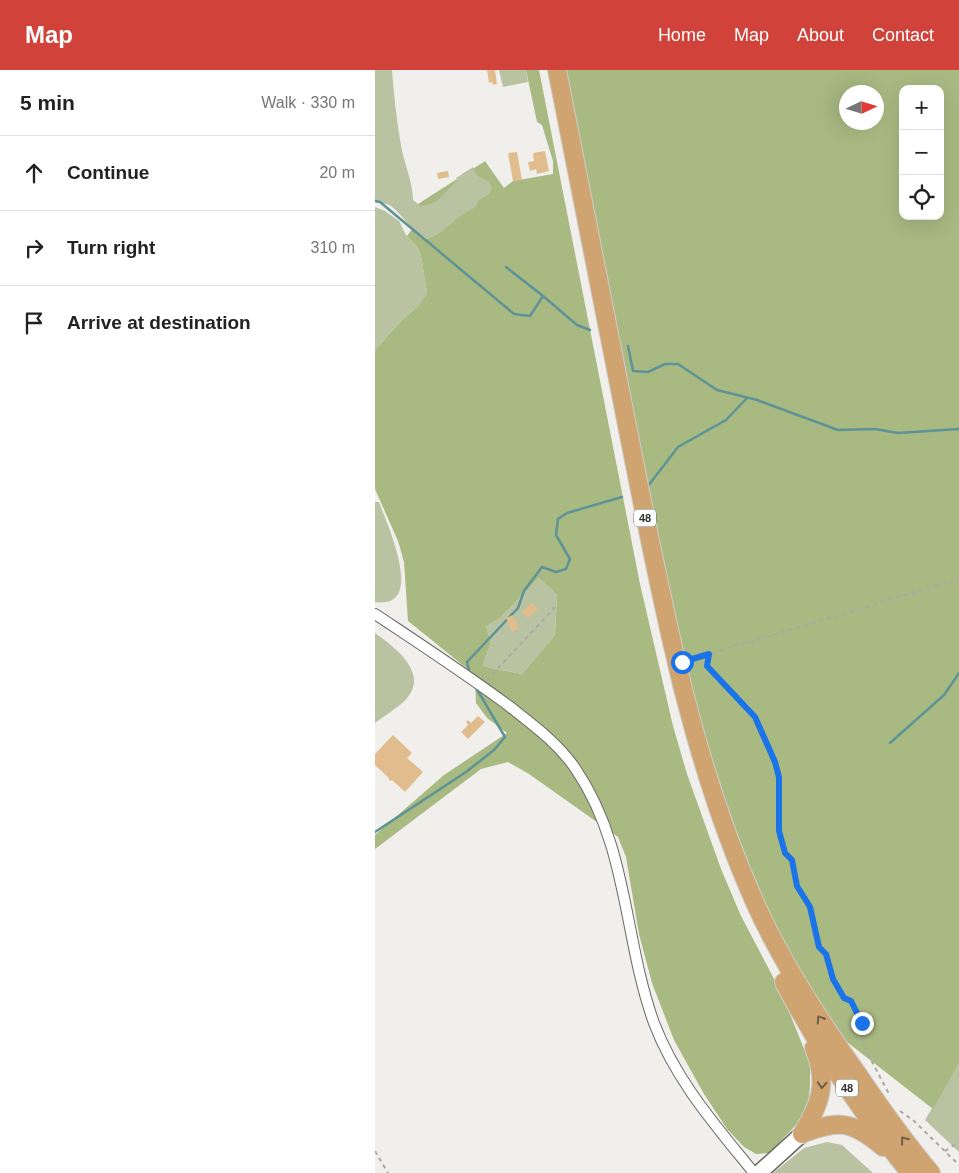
<!DOCTYPE html>
<html lang="en">
<head>
<meta charset="utf-8">
<style>
	:root { --surface:#fff; --page:#f6f6f6; --text:#222; --muted:#767676; --line:#e0e0e0; --accent:#d1433a }
	body { margin:0; font-family:Arial,sans-serif; background:var(--page); color:var(--text) }
	.controls { position:absolute; right:15px; top:15px; display:grid; overflow:hidden; border-radius:10px; box-shadow:0 5px 20px #0002 }
	.controls button { width:45px; height:45px; display:grid; place-items:center; padding:0; border:0; border-bottom:1px solid var(--line); background:var(--surface); color:var(--text); font:25px sans-serif }
	.compass { position:absolute; left:464px; top:15px; width:45px; height:45px; border-radius:50%; background:var(--surface); box-shadow:0 5px 20px #0002; rotate:86deg }
	.stop { position:absolute; width:15px; height:15px; margin:-11px; border:4px solid #1a73e8; border-radius:50%; background:#fff }
	.stop.end { background:#1a73e8; border-color:#fff; box-shadow:0 1px 5px #0008 }
	.list { margin:0; padding:0; list-style:none }
	h2 { display:flex; justify-content:space-between; align-items:center; height:65px; margin:0; padding:0 20px; font-size:21px }
	h2 small { font-size:16px; font-weight:400; color:var(--muted) }
	.list li { display:grid; grid-template-columns:32px 1fr auto; gap:15px; align-items:center; box-sizing:border-box; height:75px; padding:0 20px; border-top:1px solid var(--line) }
	.list b { display:block; font-size:19px; white-space:nowrap }
	.list em { font-size:16px; font-style:normal; color:var(--muted) }
	.icon { flex:none; width:28px; height:28px; fill:none; stroke:currentColor; stroke-width:2; stroke-linecap:round; stroke-linejoin:round }
	.map { position:relative; flex:none; width:584px; height:1103px; overflow:hidden }
	header { display:flex; align-items:center; gap:30px; box-sizing:border-box; height:70px; padding:0 25px; background:var(--accent); color:#fff }
	header strong { font-size:24px }
	nav { display:flex; gap:28px; margin-inline-start:auto; font-size:18px }
	main { display:flex }
	aside { flex:1; background:var(--surface) }
	.map>svg:first-child { display:block }
	.green { fill:#b9c3a2 }
	.forest { fill:#a8b982; fill-rule:evenodd }
	.lines { fill:none; stroke-linecap:round; stroke-linejoin:round }
	.stream { stroke:#5e9397; stroke-width:2.5 }
	.building { fill:#e1bc8c }
	.minor-casing { stroke:#696764; stroke-width:12 }
	.secondary-casing { stroke:#696764; stroke-width:18 }
	.trunk-casing { stroke:#cdcdcd; stroke-width:20 }
	.path { stroke:#aaa9a6; stroke-width:2; stroke-dasharray:4 4; stroke-linecap:butt }
	.minor { stroke:#fff; stroke-width:10 }
	.secondary { stroke:#fff; stroke-width:15 }
	.trunk { stroke:#cfa470; stroke-width:18 }
	.oneway { stroke:#705e48 }
	.route { stroke:#1a73e8; stroke-width:6 }
	.labels { text-anchor:middle; stroke-width:4.5; stroke-linejoin:round; paint-order:stroke }
	.shield { fill:#fff; stroke:#6e6e6d; stroke-width:1 }
	.shield-label { font-size:11px; font-weight:bold; fill:#30302e }
</style>
</head>
<body>
<header>
<strong>Map</strong>
<nav><a>Home</a><a>Map</a><a>About</a><a>Contact</a></nav>
</header>
<main>
<aside>
<h2>5 min<small>Walk · 330 m</small></h2>
<ul class="list">
<li><svg class="icon" aria-label="ahead" viewBox="0 0 24 24"><path d="M12 20V5M6 11l6-6 6 6"/></svg><div><b>Continue</b></div><em>20 m</em></li>
<li><svg class="icon" aria-label="right" viewBox="0 0 24 24"><path d="M7 20v-9h11M14 6l5 5-5 5"/></svg><div><b>Turn right</b></div><em>310 m</em></li>
<li><svg class="icon" aria-label="arrive" viewBox="0 0 24 24"><path d="M6 21V4h12l-3 4 3 4H6"/></svg><div><b>Arrive at destination</b></div></li>
</ul>
</aside>
<div class="map">
<svg width="584" height="1103" viewBox="0 0 584 1103">
	<rect width="100%" height="100%" fill="#f1efec"/>
	<!-- green -->
	<path class="green" d="M0,0h17c2,27 5,54 10,81 4,17 11,33 11,49l9,7 36,-27 -2,-2 17,-11 2,7 14,7c5,11 -2,15 -11,19l-3,7c-19,9 -29,25 -48,32 -16,-7 -23,-23 -36,-33 -4,-3 -11,-3 -16,-4z
		M124,0h27l2,12 -25,5z
		M0,137l10,4 14,10 7,14 12,13 3,8 6,37 -9,13 -18,16 -25,28z
		M0,432h4c8,22 48,108 -4,100z
		M164,508l18,17 -2,40 -33,39 -31,-6 -8,-3 8,-23 -5,-15 14,-9z
		M0,563c18,13 53,38 33,64 -7,9 -24,19 -33,26z
		M584,993v89l-34,-32z
		M452,1072l15,3 31,28h-100l31,-25z"/>
	<!-- forest -->
	<path class="forest" d="M151,0h13l101,514 33,142 14,48 34,95 20,47 41,78 28,70v22l-2,21 -9,15 -30,31 -13,1 -12,-7 -17,-18 -23,-35 -30,-54 -22,-57 -13,-49 -13,-77 -8,-20 -89,-63 -21,-12 -27,7 -106,80v-14l69,-60 63,-42 -20,-15 -11,-15 -1,-28 -67,-54 -4,-59 -6,-21 -23,-52v-139l25,-28 18,-16 9,-13 -6,-37 -3,-8 -11,-12 5,-7 8,7 7,3c19,-7 29,-24 48,-32l3,-7c9,-4 16,-8 11,-18 -7,-5 -13,-4 -16,-13l12,-8 19,27 9,-7 40,-7v-13l-11,-36 -5,-3zM164,508l18,17 -2,40 -33,39 -31,-6 -8,-3 8,-23 -5,-15 14,-9z
		M191,0h393v993l-26,46 -95,-74 -33,-54 -40,-77 -37,-91 -29,-95 -23,-93zM528,19h37v127h-37zM472,22h30v30h-30z
		M82,109l1,1 -21,21 -16,6 -3,-3z"/>
	<g class="lines">
		<!-- stream -->
		<path class="stream" d="M0,131l5,1 134,112 16,2 13,-20 34,29 13,5
			M131,197l37,29
			M253,276l5,25 15,1 17,-8h13l39,26 40,10 81,30 37,-1 23,4 61,-4
			M273,416l30,-39 48,-27 21,-22
			M94,600l-2,-8 51,-54 6,-17 18,-24 14,5 10,-3 4,-10 -14,-24 2,-16 9,-6 55,-16
			M515,673l54,-48 15,-22
			M0,762l91,-60 28,-22 11,-13 -30,-51"/>
	</g>
	<!-- building -->
	<path class="building" d="M112,0h8l2,14 -4,1 -1,-3 -3,1z
		M170,81l4,20 -12,3 -1,-5 -6,2 -2,-9 6,-1 -1,-8z
		M142,82l5,28 -9,1 -5,-28z
		M73,101l1,6 -11,2 -1,-6z
		M157,533l6,6 -10,9 -6,-6z
		M138,545l6,14 -7,3 -6,-14z
		M103,646l7,6 -17,17 -7,-7 7,-7 -2,-3 2,-2 3,3z
		M18,665l19,18 -5,5 16,14 -18,20 -13,-12 -1,1 -3,-2 1,-1 -14,-13v-11z"/>
	<g class="lines">
		<defs>
			<path id="minor" d="M0,544c45,30 91,60 134,92 24,19 49,37 66,62 54,79 48,169 79,255 22,58 62,103 100,150"/>
			<path id="secondary" d="M384,1103l43,-39"/>
			<path id="trunk" d="M182,0c26,132 52,264 78,396 30,150 58,299 121,439 27,60 63,115 101,168 23,34 47,68 74,100
				M409,912c35,67 78,131 126,191
				M427,1064c19,-31 26,-51 12,-86
				M427,1064c37,-15 50,-13 81,13"/>
		</defs>
		<!-- minor casing -->
		<use href="#minor" class="minor-casing"/>
		<!-- secondary casing -->
		<use href="#secondary" class="secondary-casing"/>
		<!-- trunk casing -->
		<use href="#trunk" class="trunk-casing"/>
		<!-- path -->
		<path class="path" d="M334,584l-2,12 48,51 20,45 4,15v54l6,22 7,8 4,25 14,21 8,40 8,8 7,24 11,19 7,3 11,22v16l5,13 23,44
			M314,590l270,-81
			M112,610l70,-75
			M525,1041l13,9 46,45
			M0,1081l13,22
			M570,1081l14,-9"/>
		<!-- minor -->
		<use href="#minor" class="minor"/>
		<!-- secondary -->
		<use href="#secondary" class="secondary"/>
		<!-- trunk -->
		<use href="#trunk" class="trunk"/>
	</g>
	<!-- one-way arrows -->
	<defs><path id="oneway-chevron" d="M-2-3.5L2.5 0L-2 3.5" fill="none" stroke-width="1.6" stroke-linecap="round" stroke-linejoin="round" transform="scale(1.25)"/></defs>
	<g class="oneway">
		<use href="#oneway-chevron" transform="translate(445 949) rotate(-123)"/>
		<use href="#oneway-chevron" transform="translate(447 1015) rotate(93)"/>
		<use href="#oneway-chevron" transform="translate(529 1070) rotate(-128)"/>
	</g>
	<g class="lines">
		<!-- route -->
		<path class="route" d="M307,592l27,-8 -2,12 48,51 20,45 4,15v54l6,22 7,7 5,26 13,21 9,40 7,7 7,25 11,19 7,3 11,22"/>
	</g>
	<g class="labels">
		<!-- shield labels -->
		<g class="shield">
			<rect x="259" y="439.5" width="22" height="17" rx="4"/>
			<rect x="461" y="1009.5" width="22" height="17" rx="4"/>
		</g>
		<g class="shield-label">
			<text x="270" y="452">48</text>
			<text x="472" y="1022">48</text>
		</g>
	</g>
</svg>
<div class="controls">
<button>+</button>
<button>−</button>
<button><svg class="icon" aria-label="locate" viewBox="0 0 24 24"><circle cx="12" cy="12" r="6"/><path d="M12 2v4M12 18v4M2 12h4M18 12h4"/></svg></button>
</div>
<svg class="compass" viewBox="-18 -18 36 36"><path d="M0-13l5 13h-10z" fill="#e53935"/><path d="M0 13l5-13h-10z" fill="#767676"/></svg>
<div class="stop" style="left:307px;top:592px"></div>
<div class="stop end" style="left:487px;top:953px"></div>
</div>
</main>
</body>
</html>
